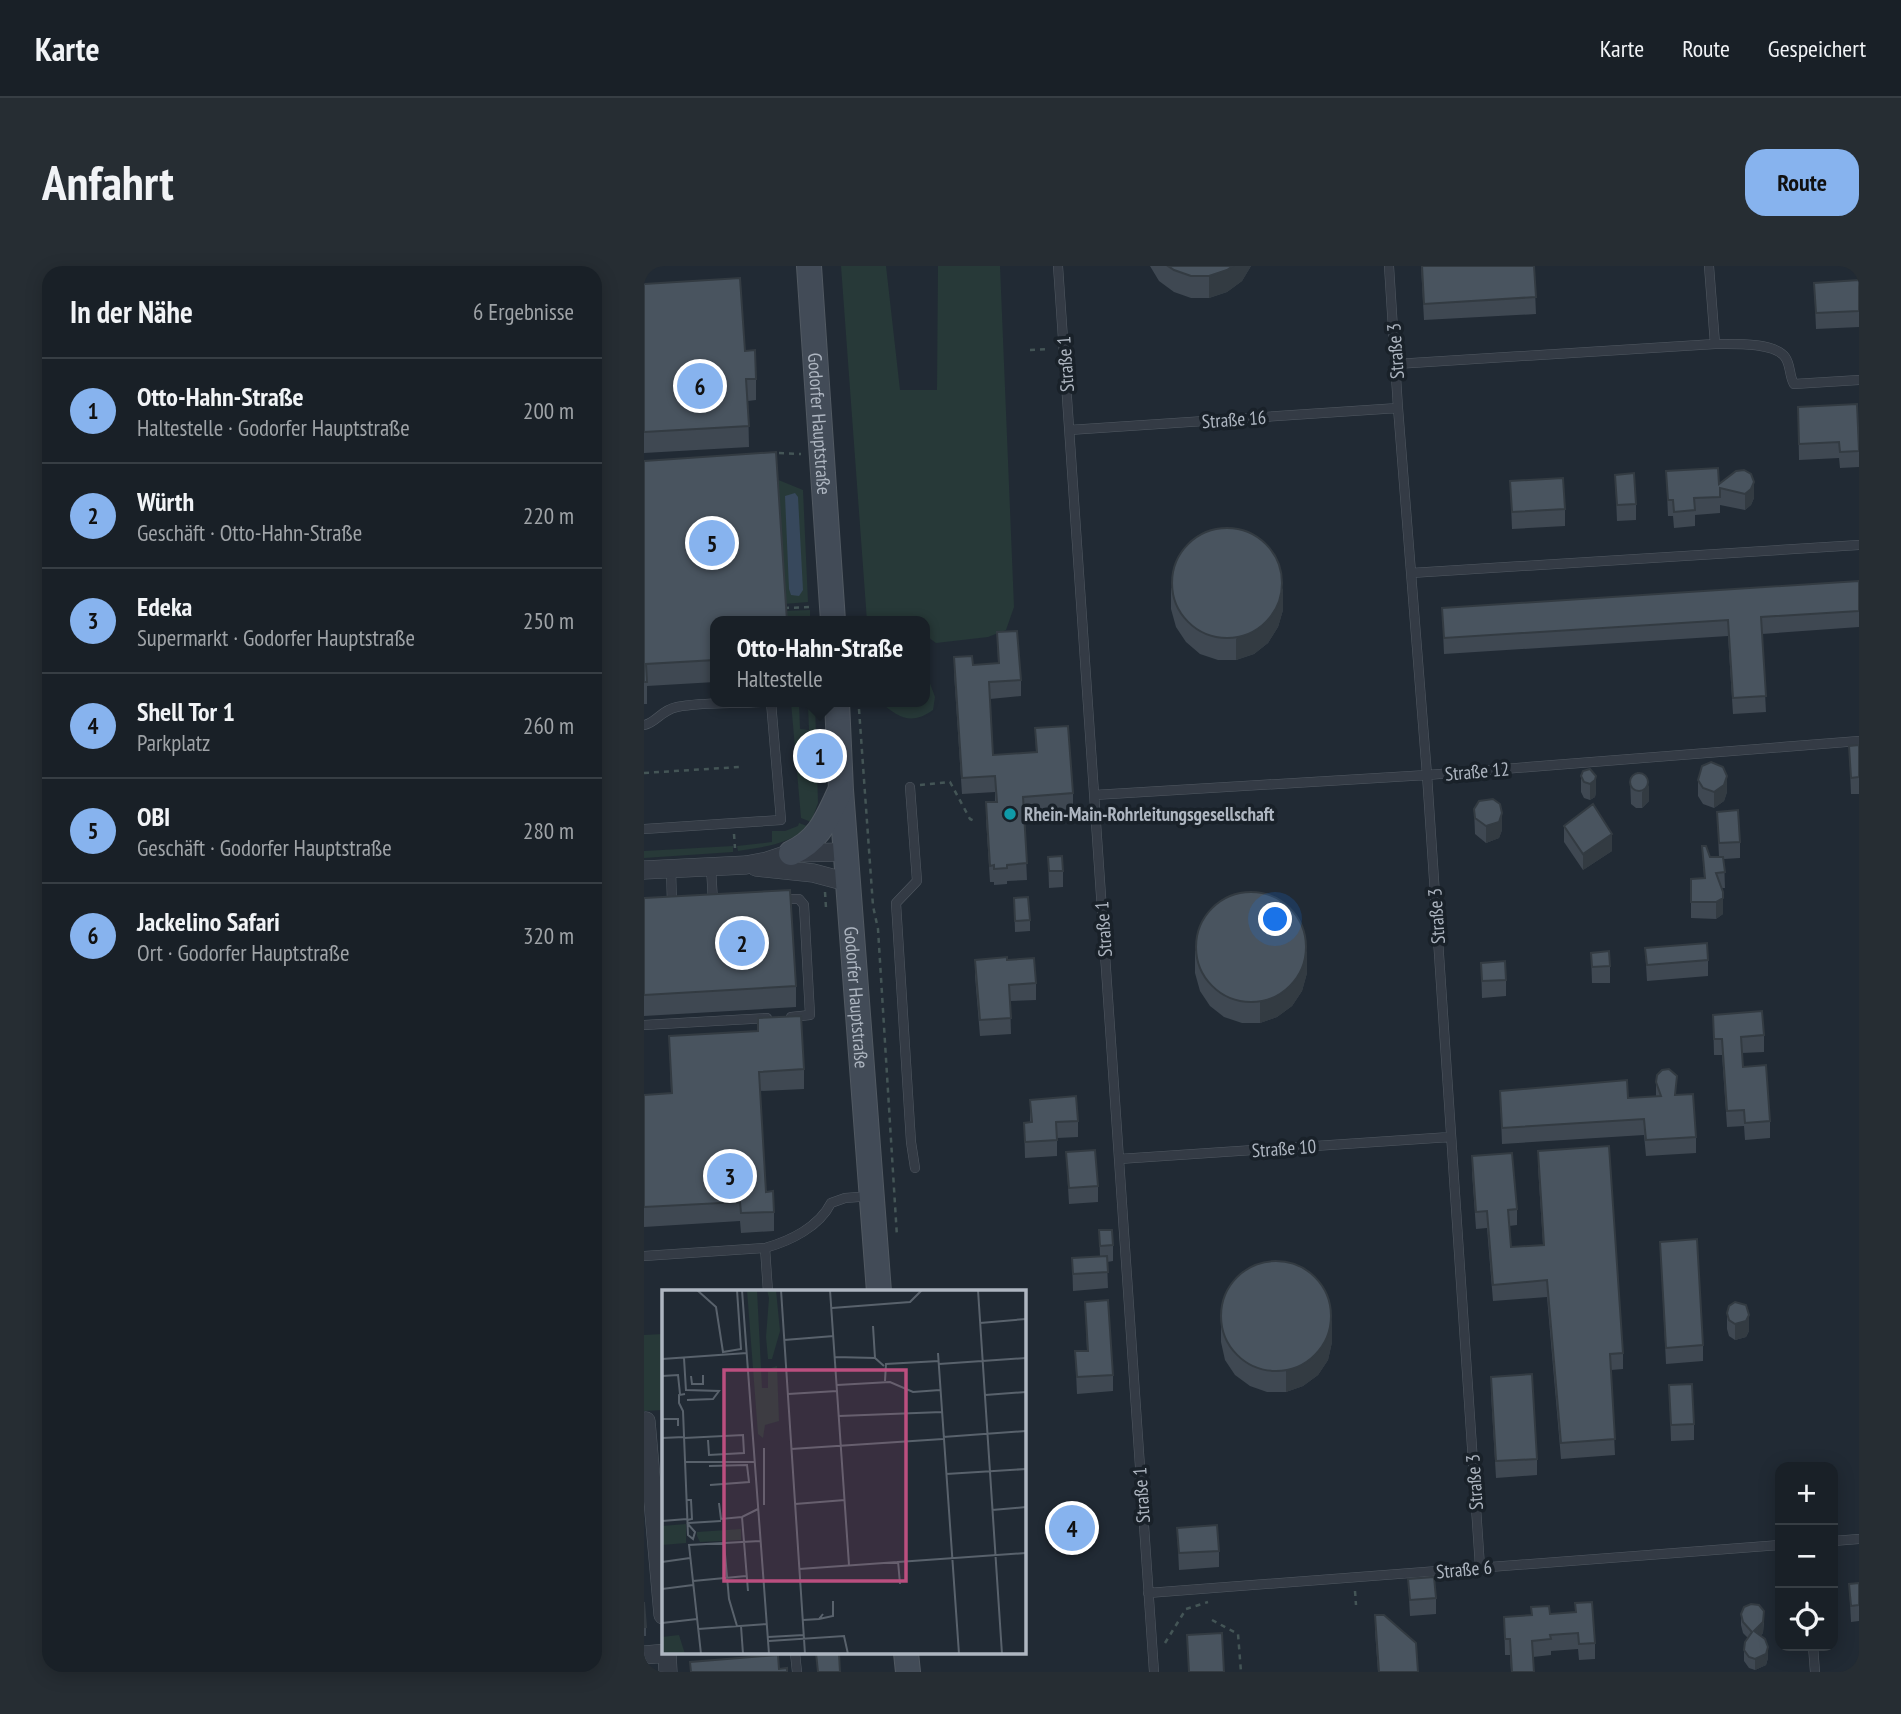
<!DOCTYPE html>
<html lang="de">
<head>
<meta charset="utf-8">
<style>
	:root { --surface:#192027; --page:#262d33; --text:#f1f3f6; --muted:#9fa3a7; --line:#373e44; --accent:#87b3ee }
	body { margin:0; font-family:"PT Sans Narrow",sans-serif; background:var(--page); color:var(--text) }
	.controls { position:absolute; right:21px; bottom:21px; display:grid; overflow:hidden; border-radius:14px; box-shadow:0 4px 18px #0003 }
	.controls button { width:63px; height:63px; display:grid; place-items:center; padding:0; border:0; border-bottom:2px solid var(--line); background:var(--surface); color:var(--text); font:35px sans-serif }
	.you { position:absolute; left:632px; top:654px; width:24px; height:24px; margin:-18px; border:5px solid #fff; border-radius:50%; background:#1a73e8; box-shadow:0 0 0 10px #1a73e833 }
	.badge { display:grid; place-items:center; width:46px; height:46px; border-radius:50%; background:var(--accent); color:#111; font-size:23px; font-weight:700 }
	.pin { position:absolute; translate:-50% -50%; border:4px solid #fff; box-shadow:0 2px 7px #0006 }
	.popup { position:absolute; left:66px; top:350px; width:220px; height:91px; box-sizing:border-box; display:grid; place-content:center; border-radius:14px; background:var(--surface); filter:drop-shadow(0 2px 5px #0005); font-size:23px; white-space:nowrap; color:var(--muted) }
	.popup b { font-size:26px; color:var(--text) }
	.popup::after { content:''; position:absolute; left:50%; top:100%; margin-left:-14px; border:14px solid transparent; border-top-color:var(--surface) }
	.list { margin:0; padding:0; list-style:none }
	h2 { display:flex; justify-content:space-between; align-items:center; height:91px; margin:0; padding:0 28px; font-size:30px }
	h2 small { font-size:23px; font-weight:400; color:var(--muted) }
	.list li { display:grid; grid-template-columns:46px 1fr auto; gap:21px; align-items:center; box-sizing:border-box; height:105px; padding:0 28px; border-top:2px solid var(--line) }
	.list b { display:block; font-size:26px; white-space:nowrap }
	.list p { margin:0; font-size:23px; white-space:nowrap; color:var(--muted) }
	.list em { font-size:23px; font-style:normal; color:var(--muted) }
	.icon { flex:none; width:38px; height:38px; fill:none; stroke:currentColor; stroke-width:2; stroke-linecap:round; stroke-linejoin:round }
	.map { position:relative; flex:none; width:1215px; height:1406px; overflow:hidden; border-radius:21px }
	header { display:flex; align-items:center; gap:42px; box-sizing:border-box; height:98px; padding:0 35px; background:var(--surface); border-bottom:2px solid var(--line) }
	header strong { font-size:33px }
	nav { display:flex; gap:38px; margin-inline-start:auto; font-size:24px }
	.intro { display:flex; align-items:center; justify-content:space-between; box-sizing:border-box; height:168px; padding:0 42px }
	h1 { margin:0; font-size:49px }
	.button { padding:18px 32px; border-radius:21px; background:var(--accent); color:#111; font-size:24px; font-weight:700 }
	main { display:flex; gap:42px; padding:0 42px }
	aside { flex:1; background:var(--surface); border-radius:21px; box-shadow:0 4px 18px #0003 }
	.map>svg:first-child { display:block }
	.green { fill:#273938; fill-rule:evenodd }
	.water { fill:#37485c }
	.lines { fill:none; stroke-linecap:round; stroke-linejoin:round }
	.lane-casing { stroke:#515962; stroke-width:10 }
	.street-casing { stroke:#515962; stroke-width:19 }
	.secondary-casing { stroke:#515962; stroke-width:26 }
	.path { stroke:#445556; stroke-width:2.5; stroke-dasharray:5 5; stroke-linecap:butt }
	.lane { stroke:#343b45; stroke-width:9 }
	.street { stroke:#343b45; stroke-width:18 }
	.secondary { stroke:#424b57; stroke-width:24 }
	.wall { fill:#3f4852 }
	.shaded-wall { fill:#333b42 }
	.building { fill:#49545f; stroke:#333b42; stroke-width:2 }
	.culture-dot { fill:#0f9aa8; stroke:#192129; stroke-width:2.5 }
	.labels { text-anchor:middle; stroke-width:7; stroke-linejoin:round; paint-order:stroke }
	.street-label { font-size:19px; fill:#aeb6c1; stroke:#192129 }
	.poi-label { font-size:19px; font-weight:bold; fill:#aeb6c1; stroke:#192129; text-anchor:start }
	.inset-road { fill:none; stroke:#59626c; stroke-width:2 }
	.view { fill:#bb4f7f; fill-opacity:0.15; stroke:#bb4f7f; stroke-width:3.5 }
	.inset-edge { fill:none; stroke:#aeb6c1; stroke-width:3.5 }
</style>
</head>
<body>
<header>
<strong>Karte</strong>
<nav><a>Karte</a><a>Route</a><a>Gespeichert</a></nav>
</header>
<div class="intro"><h1>Anfahrt</h1><a class="button">Route</a></div>
<main>
<aside>
<h2>In der Nähe<small>6 Ergebnisse</small></h2>
<ul class="list">
<li><span class="badge">1</span><div><b>Otto-Hahn-Straße</b><p>Haltestelle · Godorfer Hauptstraße</p></div><em>200 m</em></li>
<li><span class="badge">2</span><div><b>Würth</b><p>Geschäft · Otto-Hahn-Straße</p></div><em>220 m</em></li>
<li><span class="badge">3</span><div><b>Edeka</b><p>Supermarkt · Godorfer Hauptstraße</p></div><em>250 m</em></li>
<li><span class="badge">4</span><div><b>Shell Tor 1</b><p>Parkplatz</p></div><em>260 m</em></li>
<li><span class="badge">5</span><div><b>OBI</b><p>Geschäft · Godorfer Hauptstraße</p></div><em>280 m</em></li>
<li><span class="badge">6</span><div><b>Jackelino Safari</b><p>Ort · Godorfer Hauptstraße</p></div><em>320 m</em></li>
</ul>
</aside>
<div class="map">
<svg width="1215" height="1406" viewBox="0 0 1215 1406">
	<rect width="100%" height="100%" fill="#212a34"/>
	<!-- green -->
	<path class="green" d="M197,0h45l14,124h37l1,-124h62l14,341 -8,23 -18,7 -52,6 -11,-8v-14h-58z
		M132,213l27,11 5,112 -24,2z
		M166,344v11h-5l-2,-2 -18,2v-10z
		M281,404l10,27 -2,13c-22,16 -35,7 -53,-8h45z
		M147,436h24l3,101 -7,19 -10,-4zM155,438h9l1,26 -9,-1z
		M155,557l8,3c-15,19 -47,21 -69,25l-1,-5 35,-4v-11h13l13,-5z
		M89,580v6l-89,6v-7z
		M19,1068v76l-19,1v-76z"/>
	<!-- water -->
	<path class="water" d="M151,227l3,4 5,93 -4,6 -8,-1 -2,-6 -4,-93z"/>
	<g class="lines">
		<defs>
			<path id="lane" d="M414,0l96,1406
				M745,0l9,142 29,367 53,792
				M1065,0l6,78
				M752,98l319,-20c17,0 59,-2 70,13 6,8 4,19 9,27l65,-4
				M425,164l329,-22
				M767,307l448,-28
				M0,459c12,-2 17,-15 33,-18 27,-5 56,-3 84,-5
				M266,521l7,94 -21,22 15,239 4,26
				M450,529l333,-20 432,-34
				M0,563l137,-9 -10,-118
				M67,601l2,35
				M27,603l1,35
				M135,633h20l5,6 6,110 -19,2
				M0,759l123,-7
				M475,893l331,-22
				M121,982l3,44
				M0,990l121,-8c25,-7 54,-21 66,-45l14,-5 27,-2
				M1189,1275l26,-2
				M504,1327l632,-48
				M1169,1380l2,26
				M151,1387l2,19"/>
			<path id="street" d="M112,601l57,6 34,9
				M0,604l102,-5 21,-4 24,-8 54,-1
				M2,1155l17,194
				M23,1387l1,19
				M0,1389l23,-2"/>
			<g id="secondary">
				<path id="s1" d="M165,0l24,355"/>
				<path id="s2" d="M193,436l4,88 38,502"/>
				<path d="M147,587c29,-13 36,-35 49,-62"/>
				<path d="M262,1387l2,19"/>
			</g>
		</defs>
		<!-- lane casing -->
		<use href="#lane" class="lane-casing"/>
		<!-- street casing -->
		<use href="#street" class="street-casing"/>
		<!-- secondary casing -->
		<use href="#secondary" class="secondary-casing"/>
		<!-- path -->
		<path class="path" d="M386,84l20,-1
			M135,187l22,1
			M140,342l28,-1
			M215,443l14,197 5,23 19,308
			M0,507l95,-6
			M276,519l30,-3 20,37 7,3
			M90,568l1,14
			M181,626l1,16h2
			M711,1325l1,14
			M568,1354l26,14 3,38
			M521,1377l21,-34 22,-7"/>
		<!-- lane -->
		<use href="#lane" class="lane"/>
		<!-- street -->
		<use href="#street" class="street"/>
		<!-- secondary -->
		<use href="#secondary" class="secondary"/>
	</g>
	<!-- wall -->
	<path class="wall" d="M506,0h101l-9,15 -15,11 -18,6h-18l-17,-6 -15,-11z
		M777,0h113l2,48 -112,6z
		M1215,14v47l-43,2 -2,-46z
		M0,18l101,67 11,28v21l-8,1 1,46 -105,6z
		M1154,141l61,33v27l-19,1 -1,-10 -40,2z
		M0,195l71,160v61l-68,4v18h-3z
		M1022,205l53,13 17,-13 18,27 -3,7 -6,5 -25,-5v8l-25,2v11l-21,2 -1,-12h-5z
		M971,209l21,29v16l-19,1z
		M866,215l55,28v17l-53,3z
		M1215,315v46l-97,7 4,78 -33,2 -5,-78 -284,18 -2,-46z
		M527,322l112,22 -5,17 -10,16 -14,11 -18,6h-18l-18,-6 -14,-12 -10,-15 -5,-18z
		M353,366l24,48v16l-31,3 3,56 43,-2 -1,-25 38,65v16l-49,4 3,67 -20,1v3l-13,1v-3h-4l-4,-63v-17h9v-10l-33,2 -8,-121v-16l19,8 25,-2z
		M1215,479v49h-8l-2,-48z
		M939,505l13,21 -1,5 -5,3 -6,-2 -3,-6v-16z
		M994,506l11,29 -7,7h-6l-5,-4 -1,-26z
		M1054,514l29,12 -3,9 -10,7 -11,-4 -5,-8z
		M830,543l28,21 -3,8 -13,5 -11,-9z
		M1073,546l23,30v16l-16,1 1,29h-3l1,26 -7,5 -25,-1v-39l13,-1 -2,-32 8,11h9z
		M920,560l48,25 -29,19 -19,-28z
		M404,591l15,14v16l-14,1z
		M0,632l152,88v21l-152,9z
		M370,632l16,22v11l-15,1z
		M1001,682l63,12v16l-61,5z
		M551,685l112,22 -5,18 -10,15 -15,11 -17,6h-18l-18,-6 -14,-11 -10,-15 -5,-18z
		M947,687l19,13v17h-18z
		M331,694h32l29,23v17l-26,1 1,33 -31,2 -5,-60z
		M837,697l25,17v16l-24,2z
		M1069,749l51,20v17l-22,1 1,14 27,54v17l-25,2 -1,-14 -17,1 -5,-72h-8z
		M114,752l46,51v20l-44,2 6,101 8,20v19l-33,2 -1,-12 -96,6v-132l27,-2 -2,-57 89,-5z
		M1012,816l21,13 19,42v16l-50,3 -2,-21 -142,9 -2,-53 128,7 28,-2z
		M386,834l48,21v16l-21,1v18l-32,2 -1,-35h6z
		M894,885l85,202v16l-12,1 4,85 -54,4 -14,-162 -54,4 -6,-73 -11,1 -4,-57v-16l45,53v16l-8,1 2,21 32,-2 -5,-78z
		M422,886l32,34v16l-29,2z
		M455,964l14,15v16l-6,1 1,26 -35,3 -1,-33 28,-1z
		M1016,976l43,103v16l-37,3z
		M441,1036l28,73v16l-36,3 -2,-43h12z
		M1083,1047l22,18 -3,6 -11,3 -6,-4 -2,-7z
		M577,1054l111,22 -4,18 -10,15 -15,11 -17,6h-19l-17,-6 -15,-11 -10,-15 -4,-18z
		M847,1111l46,82v16l-41,3 -5,-85z
		M1025,1119l25,39v16l-23,1z
		M533,1262l42,23v16l-40,3z
		M764,1313l28,19v16l-26,2z
		M1215,1317v38l-8,1 -2,-38z
		M0,1336l2,25v9h-2z
		M931,1337l20,40v16l-16,1 -1,-11 -27,2v4l-18,2 1,15h-23l-1,-17h-5l-1,-38 27,-2v-8l19,7 25,-2z
		M1097,1348l23,8 -1,11 -3,3 8,22 -2,7 -11,5 -6,-2 -5,-7v-11l4,-12 -5,-5 -2,-8z
		M731,1349l43,57h-40l-3,-41z"/>
	<!-- shaded-wall -->
	<path class="shaded-wall" d="M589,0h18l-9,15 -15,11 -18,6v-22z
		M1110,216v16l-3,7 -6,5v-16z
		M639,322v22l-5,17 -10,16 -14,11 -18,6v-21z
		M952,510v16l-1,5 -5,3v-16z
		M1083,510v16l-3,9 -10,7v-16z
		M1005,519v16l-7,7v-16z
		M858,547v17l-3,8 -13,5v-17z
		M968,568v17l-29,19v-16z
		M1079,626v22l-7,5v-17z
		M663,685v22l-5,18 -10,15 -15,11 -17,6v-21z
		M1105,1049v16l-3,6 -11,3v-16z
		M688,1054v22l-4,18 -10,15 -15,11 -17,6v-21z
		M1120,1345l-1,22 -9,9v-11z
		M1124,1381v11l-2,7 -11,5v-11z"/>
	<!-- building -->
	<path class="building" d="M524,0h65l-6,4 -18,6h-18l-17,-6z
		M778,0h112l2,31 -112,7z
		M96,12l5,73 10,-1 1,29h-10l3,47 -105,6v-148z
		M1215,14v31l-43,2 -2,-30z
		M1213,138l2,47 -19,1 -1,-10 -40,2 -1,-37z
		M132,186l11,169h-72v39l-69,4 1,18h-3v-221z
		M1074,202l1,16 17,-13 8,-1 7,4 3,8 -3,7 -6,5 -25,-6v9l-26,1 1,12 -21,2 -1,-12h-5l-2,-29z
		M990,207l2,31 -19,1 -2,-30z
		M919,212l2,31 -53,3 -2,-31z
		M528 317a55 55 0 1 1 110 0a55 55 0 1 1-110 0Z
		M1215,315v30l-98,6 5,79 -33,2 -5,-78 -284,18 -2,-30z
		M373,365l4,49 -32,2 4,73 44,-3 -2,-24 33,-2 5,67 -50,4 4,66 -20,2v3l-13,1v-4l-4,1 -4,-64h11l-2,-26 -33,2 -8,-121 18,-1 1,9 26,-2 -2,-31z
		M1215,479v32l-8,1 -2,-32z
		M1067,496l12,5 4,9 -3,9 -10,7 -11,-4 -5,-8 4,-14z
		M946,503l6,7 -1,4 -5,4 -6,-2 -3,-6 2,-5z
		M986 516a9 9 0 1 1 18 0a9 9 0 1 1-18 0Z
		M849,533l7,5 2,9 -3,9 -13,4 -11,-8 -1,-9 5,-8z
		M949,538l19,30 -29,20 -19,-28z
		M1094,544l2,32 -21,1 -2,-31z
		M1058,580h4l4,11h13l2,15 -9,1 7,19v6l-7,4h-25v-23l14,-1z
		M418,590l1,15h-14l-1,-14z
		M146,624l6,96 -152,9v-97z
		M552 681a55 55 0 1 1 110 0a55 55 0 1 1-110 0Z
		M384,631l2,23 -15,1 -1,-23z
		M1063,677l1,17 -61,5 -2,-17z
		M965,685l1,15 -18,1 -1,-14z
		M363,691v3l27,-2 2,25 -27,2 2,33 -31,2 -5,-60z
		M861,695l1,19 -24,1 -1,-18z
		M1118,745l2,24 -23,2 2,30 23,-2 4,56 -25,2 -1,-13 -17,1 -5,-72h-8l-1,-24z
		M157,750l3,53 -45,3 7,120 7,-1 1,21 -33,1 -1,-11 -96,5v-112l28,-2 -3,-57 89,-5v-13z
		M1025,803l8,7 -2,19 18,-1 3,43 -50,3 -2,-21 -142,9 -2,-37 127,-11 1,18 33,-2 -5,-14 1,-7 5,-5z
		M432,830l2,25 -22,1 1,18 -32,2 -1,-19 8,-1 -2,-22z
		M965,880l14,207 -13,1 5,85 -54,4 -14,-163 -54,5 -6,-74 -11,1 -4,-56 40,-3 5,56 -9,1 3,37 33,-2 -6,-94z
		M451,884l3,36 -29,2 -3,-36z
		M455,964h13l1,15 -13,1z
		M1053,973l6,106 -37,3 -6,-106z
		M463,990l1,16 -35,2 -1,-16z
		M577 1050a55 55 0 1 1 110 0a55 55 0 1 1-110 0Z
		M464,1034l5,75 -36,2 -2,-26h13l-3,-49z
		M1091,1036l11,3 3,10 -3,6 -11,3 -6,-4 -2,-7 2,-7z
		M888,1108l5,85 -41,2 -5,-84z
		M1048,1118l2,40 -23,1 -2,-40z
		M573,1259l2,26 -40,2 -2,-25z
		M790,1311l2,21 -26,2 -2,-21z
		M1215,1317v22l-8,1 -2,-22z
		M0,1336l2,25h-2z
		M948,1336l3,41 -16,1 -1,-11 -28,2 1,4 -19,2 2,31h-22l-2,-33h-5l-1,-22 28,-2 -1,-8 18,-1 1,8 26,-2 -1,-9z
		M1107,1338l8,1 5,6 -1,11 -9,9 11,8 3,8 -2,7 -11,5 -6,-2 -5,-7 1,-8 7,-10 -9,-10 -2,-8 3,-7z
		M731,1349h9l32,28 2,29h-39z
		M578,1367l2,39h-35l-2,-37z
		M172,1387h23l1,19h-22z
		M134,1389l1,14 8,-1v4h-96l-1,-10z"/>
	<!-- markers -->
	<circle class="culture-dot" cx="366" cy="548" r="7"/>
	<g class="labels">
		<!-- street labels -->
		<g class="street-label">
			<text transform="translate(751 85) rotate(-94)" y="7">Straße 3</text>
			<text transform="translate(421 98) rotate(-94)" y="7">Straße 1</text>
			<text transform="translate(590 153) rotate(-4)" y="7">Straße 16</text>
			<text dy="7" stroke="none"><textPath href="#s1" startOffset="158">Godorfer Hauptstraße</textPath></text>
			<text transform="translate(833 505) rotate(-5)" y="7">Straße 12</text>
			<text transform="translate(792 650) rotate(-94)" y="7">Straße 3</text>
			<text transform="translate(459 663) rotate(-94)" y="7">Straße 1</text>
			<text dy="7" stroke="none"><textPath href="#s2" startOffset="296">Godorfer Hauptstraße</textPath></text>
			<text transform="translate(640 882) rotate(-4)" y="7">Straße 10</text>
			<text transform="translate(830 1216) rotate(-94)" y="7">Straße 3</text>
			<text transform="translate(497 1229) rotate(-94)" y="7">Straße 1</text>
			<text transform="translate(820 1303) rotate(-5)" y="7">Straße 6</text>
		</g>
		<!-- poi labels -->
		<g class="poi-label">
			<text x="380" y="555">Rhein-Main-Rohrleitungsgesellschaft</text>
		</g>
	</g>
	<!-- overview -->
	<g transform="translate(18 1024)">
		<rect width="364" height="364" fill="#212a34"/>
		<path d="M85,0h10l5,98h6v-19l9,-3 2,55 -14,4 -2,13 -5,-4zM99,0h15l4,41 -8,28h-4l-2,-22 3,-39 -2,-8zM24,234v19l-24,2v-19zM79,239v11l-41,2 -3,-6v-4zM17,345l6,19h-23v-17z" fill="#273938"/>
		<path class="inset-road" d="M35,0l19,17 7,45 18,-3 -4,-59M80,0l27,364M119,0l24,364M168,0l19,275M316,0l24,364M170,18l78,-6 12,-12M318,33l46,-4M211,36l2,32M122,50l50,-4M276,63l21,301M173,67l40,1 9,8M22,68l2,33M0,69l85,-6M277,74l87,-6M0,86l16,-1 2,19M29,86l1,8h11v-9M223,91l1,-17 53,-3M175,95l53,-3 23,10 27,-2M24,100l33,1 -6,8 -26,1M23,104l-6,1v8l4,8 5,124 5,4 2,-7 -8,-9M126,104l49,-3M323,105l41,-3M177,126l103,-4M0,129h16v7M281,147l83,-6M0,148l22,-1M22,148l59,-3 1,18 -35,2 -1,-15M102,158v57M129,159l152,-10M23,172h69M47,176l38,-1 2,17 -39,3M284,184l80,-5M24,210h5l1,19 -5,1M57,213l2,16 21,-2 16,-8M133,214l50,-4M330,220l34,-3M80,227l6,74M0,231l25,-2M26,233l33,-2M62,253l5,56 8,27M236,271l2,23M0,272l28,-4M137,279l227,-16M31,291l53,-5M0,299l31,-4M157,329l14,-3v-15M141,330l16,-1 4,-5M0,333l35,-4M79,336l2,28M36,339l69,-5M106,347l36,-2M107,351l75,-5 4,18M39,364l-12,-109 71,-4"/>
		<path class="view" d="M62,80h182v211h-182z"/>
		<rect width="364" height="364" class="inset-edge"/>
	</g>
</svg>
<div class="controls">
<button>+</button>
<button>−</button>
<button><svg class="icon" aria-label="locate" viewBox="0 0 24 24"><circle cx="12" cy="12" r="6"/><path d="M12 2v4M12 18v4M2 12h4M18 12h4"/></svg></button>
</div>
<div class="you"></div>
<div class="pin badge" style="left:176px;top:490px">1</div>
<div class="popup"><b>Otto-Hahn-Straße</b>Haltestelle</div>
<div class="pin badge" style="left:98px;top:677px">2</div>
<div class="pin badge" style="left:86px;top:910px">3</div>
<div class="pin badge" style="left:428px;top:1262px">4</div>
<div class="pin badge" style="left:68px;top:277px">5</div>
<div class="pin badge" style="left:56px;top:120px">6</div>
</div>
</main>
</body>
</html>
